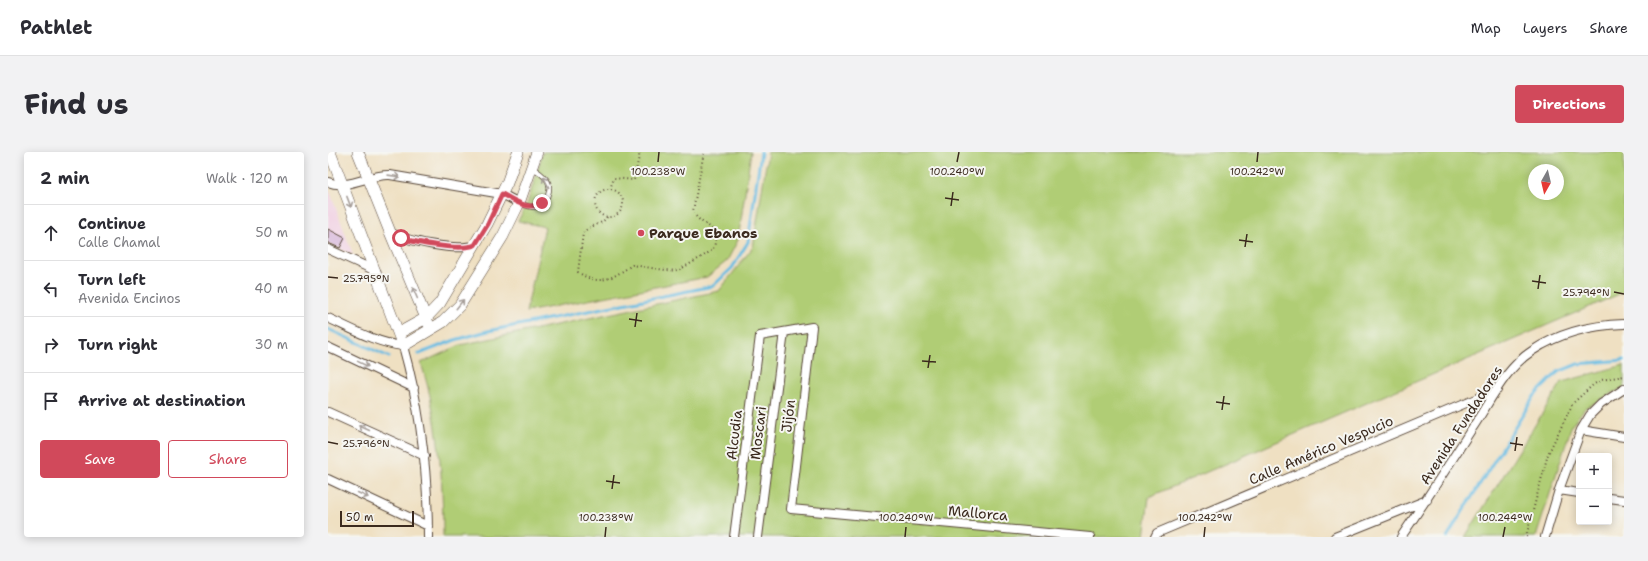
<!DOCTYPE html>
<html lang="en">
<head>
<meta charset="utf-8">
<style>
	:root { --surface:#fff; --page:#f2f2f3; --text:#2b2b33; --muted:#7c7c81; --line:#e1e1e2; --accent:#d1495b }
	body { margin:0; font-family:"Shantell Sans",sans-serif; background:var(--page); color:var(--text) }
	.controls { position:absolute; right:12px; bottom:12px; display:grid; overflow:hidden; border-radius:4px; box-shadow:0 2px 10px #0003 }
	.controls button { width:36px; height:36px; display:grid; place-items:center; padding:0; border:0; border-bottom:1px solid var(--line); background:var(--surface); color:var(--text); font:20px sans-serif }
	.compass { position:absolute; left:1200px; top:12px; width:36px; height:36px; border-radius:50%; background:var(--surface); box-shadow:0 2px 10px #0003; rotate:188deg }
	.scale { position:absolute; left:12px; bottom:10px; width:74px; box-sizing:border-box; padding-left:4px; border:2px solid #3b2a1e; border-top:0; font-size:11px; line-height:14px; white-space:nowrap; color:#3b2a1e; -webkit-text-stroke:3px #f6f6f2; paint-order:stroke }
	.stop { position:absolute; width:12px; height:12px; margin:-9px; border:3px solid #d1495b; border-radius:50%; background:#fff }
	.stop.end { background:#d1495b; border-color:#fff; box-shadow:0 1px 4px #0008 }
	.list { margin:0; padding:0; list-style:none }
	h2 { display:flex; justify-content:space-between; align-items:center; height:52px; margin:0; padding:0 16px; font-size:17px }
	h2 small { font-size:13px; font-weight:400; color:var(--muted) }
	.list li { display:grid; grid-template-columns:26px 1fr auto; gap:12px; align-items:center; box-sizing:border-box; height:56px; padding:0 16px; border-top:1px solid var(--line) }
	.list b { display:block; font-size:15px; white-space:nowrap }
	.list p { margin:0; font-size:13px; white-space:nowrap; color:var(--muted) }
	.list em { font-size:13px; font-style:normal; color:var(--muted) }
	.actions { display:flex; gap:8px; padding:12px 16px }
	.actions a { flex:1; padding:9px 0; border:1px solid var(--accent); border-radius:4px; text-align:center; font-size:14px; color:var(--accent) }
	.actions .main { background:var(--accent); color:#fff }
	.icon { flex:none; width:22px; height:22px; fill:none; stroke:currentColor; stroke-width:2; stroke-linecap:round; stroke-linejoin:round }
	.map { position:relative; flex:none; width:1296px; height:385px; overflow:hidden; border-radius:4px }
	header { display:flex; align-items:center; gap:24px; box-sizing:border-box; height:56px; padding:0 20px; background:var(--surface); border-bottom:1px solid var(--line) }
	header strong { font-size:19px }
	nav { display:flex; gap:22px; margin-inline-start:auto; font-size:14px }
	.intro { display:flex; align-items:center; justify-content:space-between; box-sizing:border-box; height:96px; padding:0 24px }
	h1 { margin:0; font-size:28px }
	.button { padding:10px 18px; border-radius:4px; background:var(--accent); color:#fff; font-size:14px; font-weight:700 }
	main { display:flex; gap:24px; padding:0 24px }
	aside { flex:1; background:var(--surface); border-radius:4px; box-shadow:0 2px 10px #0003 }
	.map>svg:first-child { display:block }
	.built { fill:#f1d0e3 }
	.green { fill:#b0cd74; stroke:#767c49; fill-rule:evenodd }
	.lines { fill:none; stroke-linecap:round; stroke-linejoin:round }
	.stream { stroke:#66bce3; stroke-width:3 }
	.building { fill:#d5b3d9 }
	.lane-casing { stroke:#564537; stroke-width:5.5 }
	.street-casing { stroke:#564537; stroke-width:10 }
	.secondary-casing { stroke:#564537; stroke-width:12 }
	.path { stroke:#564537; stroke-width:2; stroke-dasharray:1 3; stroke-linecap:butt }
	.lane { stroke:#fff; stroke-width:4 }
	.street { stroke:#fff; stroke-width:8 }
	.secondary { stroke:#fff; stroke-width:11 }
	.oneway { stroke:#a79f9a }
	.route { stroke:#d1495b; stroke-width:5 }
	.ticks { fill:none; stroke:#3b2a1e; stroke-width:1.5 }
	.poi-dot { fill:#d1495b; stroke:#f6f6f2; stroke-width:1.5 }
	.labels { text-anchor:middle; stroke-width:4; stroke-linejoin:round; paint-order:stroke }
	.poi-label { font-size:14px; font-weight:bold; fill:#3b2a1e; stroke:#f6f6f2; text-anchor:start }
	.street-label { font-size:14px; fill:#3b2a1e; stroke:#f6f6f2 }
	.ticks-label { font-size:10px; text-anchor:middle; fill:#3b2a1e; stroke:#f6f6f2; stroke-width:4; stroke-linejoin:round; paint-order:stroke }
</style>
</head>
<body>
<header>
<strong>Pathlet</strong>
<nav><a>Map</a><a>Layers</a><a>Share</a></nav>
</header>
<div class="intro"><h1>Find us</h1><a class="button">Directions</a></div>
<main>
<aside>
<h2>2 min<small>Walk · 120 m</small></h2>
<ul class="list">
<li><svg class="icon" aria-label="ahead" viewBox="0 0 24 24"><path d="M12 20V5M6 11l6-6 6 6"/></svg><div><b>Continue</b><p>Calle Chamal</p></div><em>50 m</em></li>
<li><svg class="icon" aria-label="left" viewBox="0 0 24 24"><path d="M17 20v-9H6M10 6l-5 5 5 5"/></svg><div><b>Turn left</b><p>Avenida Encinos</p></div><em>40 m</em></li>
<li><svg class="icon" aria-label="right" viewBox="0 0 24 24"><path d="M7 20v-9h11M14 6l5 5-5 5"/></svg><div><b>Turn right</b></div><em>30 m</em></li>
<li><svg class="icon" aria-label="arrive" viewBox="0 0 24 24"><path d="M6 21V4h12l-3 4 3 4H6"/></svg><div><b>Arrive at destination</b></div></li>
</ul>
<div class="actions"><a class="main">Save</a><a>Share</a></div>
</aside>
<div class="map">
<svg width="1296" height="385" viewBox="0 0 1296 385">
	<rect width="100%" height="100%" fill="#f6f6f2"/>
	<filter id="ink" filterUnits="userSpaceOnUse"><feTurbulence type="fractalNoise" baseFrequency=".025" numOctaves="2"/><feDisplacementMap in="SourceGraphic" scale="8" xChannelSelector="R" yChannelSelector="G"/><feConvolveMatrix kernelMatrix="1 2 1 2 8 2 1 2 1" color-interpolation-filters="sRGB"/></filter>
	<filter id="wash" filterUnits="userSpaceOnUse"><feTurbulence type="fractalNoise" baseFrequency=".012" numOctaves="4" result="noise"/><feDisplacementMap in="SourceGraphic" scale="16" xChannelSelector="R" yChannelSelector="G"/><feGaussianBlur stdDeviation="0.9" result="paint"/><feColorMatrix in="noise" values="0 0 0 0 0 0 0 0 0 0 0 0 0 0 0 0 0 1.4 0 .05"/><feComposite in="paint" operator="in"/></filter>
	<g filter="url(#wash)">
		<rect width="100%" height="100%" fill="#efe0c2"/>
		<!-- built -->
		<path class="built" d="M0,39l2,1 23,63 -25,-12z"/>
		<!-- green -->
		<path class="green" d="M215,0h208l-13,88 -11,21 -20,16 -181,35 19,-85 -27,-6 9,-17z
			M440,0h856v140l-475,205 -5,40h-701c0,-59 -4,-118 -22,-174l39,-18 259,-54 34,-44zM1206,18h24v24h-24z
			M1296,213v22l-39,21 -13,17 -36,112h-71l97,-155z"/>
		<g class="lines">
			<!-- stream -->
			<path class="stream" d="M0,177l61,28
				M91,202l36,-14 33,-9 225,-45 19,-18 16,-26 13,-90
				M1119,385l88,-142 23,-23 20,-8 46,-4"/>
		</g>
		<g id="blocks">
			<!-- building -->
			<path class="building" d="M0,77l17,9 -5,10 -12,-5z"/>
		</g>
	</g>
	<g filter="url(#ink)">
		<use href="#blocks" fill-opacity="0" stroke="#564537" stroke-width="1"/>
		<g class="lines">
			<defs>
				<path id="lane" d="M192,51c5,2 9,5 15,4 11,-1 18,-18 12,-27 -4,-5 -9,-9 -15,-12"/>
				<path id="street" d="M0,30c21,8 40,-8 62,-7l112,19 17,9
					M62,80c16,9 67,20 85,13
					M0,97l48,22
					M0,166c24,11 48,25 75,28 18,64 25,125 25,191
					M0,195l86,41
					M0,260l97,44
					M1253,278l43,7
					M0,327l100,47
					M1231,338l20,3
					M1281,346l15,2
					M406,385l26,-201 52,-9 -21,182 299,28
					M430,385l26,-205
					M827,385l2,-4 340,-143
					M1007,385l92,-37
					M1073,385c24,-35 47,-71 70,-107 18,-26 33,-61 61,-79 27,-18 60,-26 92,-27
					M1217,385l14,-47 22,-60 9,-15 11,-11 23,-15"/>
				<path id="secondary" d="M2,0l73,194 40,-24 17,-17 43,-69 16,-33 18,-51
					M30,0l32,80 38,91
					M71,181l27,-15 14,-15 47,-79 20,-41 11,-31"/>
			</defs>
			<!-- lane casing -->
			<use href="#lane" class="lane-casing"/>
			<!-- street casing -->
			<use href="#street" class="street-casing"/>
			<!-- secondary casing -->
			<use href="#secondary" class="secondary-casing"/>
			<!-- path -->
			<path class="path" d="M282,37l4,-11 20,2 6,-28
				M267 51a14 14 0 1 1 28 0a14 14 0 1 1-28 0Z
				M279,65c-5,8 -18,8 -24,16l-5,39c21,16 36,5 54,-7 9,1 39,7 45,5 5,-1 32,-17 35,-20 3,-4 4,-10 3,-15 -2,-11 -16,-10 -22,-24l11,-59
				M1198,385l22,-83 25,-51 20,-18 8,-5 23,-4"/>
			<!-- lane -->
			<use href="#lane" class="lane"/>
			<!-- street -->
			<use href="#street" class="street"/>
			<!-- secondary -->
			<use href="#secondary" class="secondary"/>
		</g>
		<!-- one-way arrows -->
		<defs><path id="oneway-shaft" d="M-6 0H5M1.5-3L5.5 0L1.5 3" fill="none" stroke-width="1.6" stroke-linecap="round" stroke-linejoin="round"/></defs>
		<g class="oneway">
			<use href="#oneway-shaft" transform="translate(66 24) rotate(8)"/>
			<use href="#oneway-shaft" transform="translate(218 30) rotate(-117)"/>
			<use href="#oneway-shaft" transform="translate(21 50) rotate(69)"/>
			<use href="#oneway-shaft" transform="translate(87 141) rotate(-113)"/>
			<use href="#oneway-shaft" transform="translate(132 152) rotate(-51)"/>
			<use href="#oneway-shaft" transform="translate(35 212) rotate(26)"/>
			<use href="#oneway-shaft" transform="translate(36 276) rotate(-156)"/>
			<use href="#oneway-shaft" transform="translate(35 343) rotate(25)"/>
		</g>
	</g>
	<g class="lines" filter="url(#ink)">
		<!-- route -->
		<path class="route" d="M73,86c16,5 59,13 74,7l13,-21 14,-30c13,7 26,17 40,9"/>
	</g>
	<!-- ticks -->
	<path class="ticks" d="M330,10l1,-10M629,10l2,-10M929,10l1,-10M617,46l14,2M623,54l2,-14M911,88l14,2M917,95l2,-13M0,125l10,1M1204,129l14,2M1210,137l2,-14M1286,140l10,2M301,167l13,2M307,175l2,-14M594,209l14,1M600,216l2,-13M888,250l14,2M894,258l2,-14M0,290l10,2M1182,291l13,2M1187,299l2,-14M278,329l14,2M284,337l2,-14M277,385l1,-10M577,385l1,-10M876,385l1,-10M1175,385l2,-10"/>
	<!-- markers -->
	<circle class="poi-dot" cx="313" cy="81" r="4"/>
	<g class="labels">
		<!-- poi labels -->
		<g class="poi-label">
			<text x="321" y="86">Parque Ebanos</text>
		</g>
		<!-- street labels -->
		<g class="street-label">
			<text transform="translate(460 264) rotate(-83)" y="5">Jijón</text>
			<text transform="translate(1133 273) rotate(-57)" y="5">Avenida Fundadores</text>
			<text transform="translate(430 281) rotate(-83)" y="5">Moscari</text>
			<text transform="translate(406 283) rotate(-83)" y="5">Alcudia</text>
			<text transform="translate(993 298) rotate(-23)" y="5">Calle Américo Vespucio</text>
			<text transform="translate(650 361) rotate(5)" y="5">Mallorca</text>
		</g>
	</g>
	<g class="ticks-label">
		<text x="330" y="23">100.238°W</text>
		<text x="629" y="23">100.240°W</text>
		<text x="929" y="23">100.242°W</text>
		<text x="38" y="130">25.795°N</text>
		<text x="1258" y="144">25.794°N</text>
		<text x="38" y="295">25.796°N</text>
		<text x="278" y="369">100.238°W</text>
		<text x="578" y="369">100.240°W</text>
		<text x="877" y="369">100.242°W</text>
		<text x="1177" y="369">100.244°W</text>
	</g>
</svg>
<div class="controls">
<button>+</button>
<button>−</button>
</div>
<svg class="compass" viewBox="-18 -18 36 36"><path d="M0-13l5 13h-10z" fill="#e53935"/><path d="M0 13l5-13h-10z" fill="#7c7c81"/></svg>
<div class="scale">50 m</div>
<div class="stop" style="left:73px;top:86px"></div>
<div class="stop end" style="left:214px;top:51px"></div>
</div>
</main>
</body>
</html>
